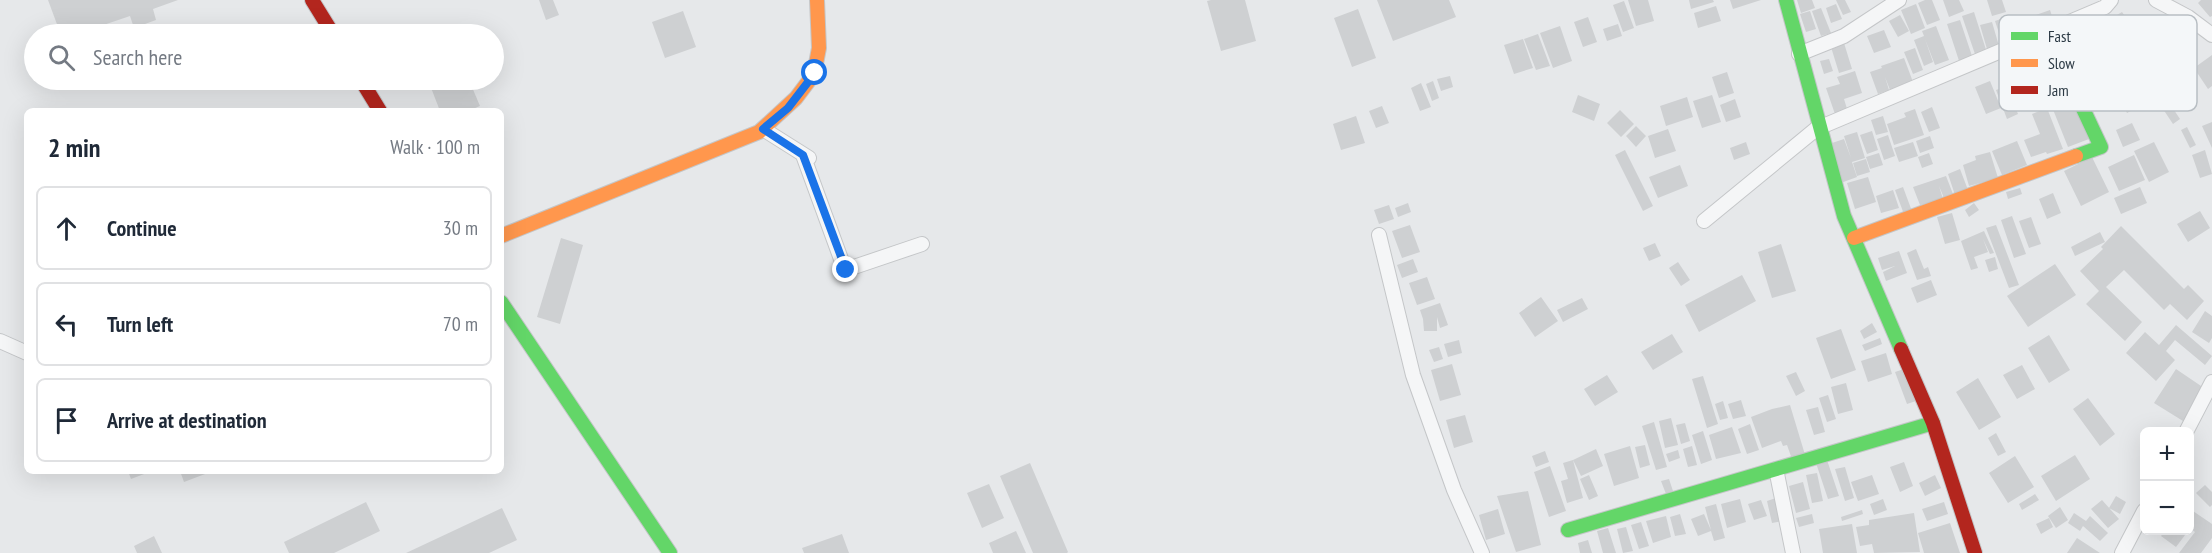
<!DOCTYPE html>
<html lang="en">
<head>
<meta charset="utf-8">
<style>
	:root { --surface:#fff; --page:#f6f6f7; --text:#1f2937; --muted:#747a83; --line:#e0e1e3 }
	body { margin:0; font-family:"PT Sans Narrow",sans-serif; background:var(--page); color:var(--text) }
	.controls { position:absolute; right:18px; bottom:18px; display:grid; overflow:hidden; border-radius:9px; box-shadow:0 6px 24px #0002 }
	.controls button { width:54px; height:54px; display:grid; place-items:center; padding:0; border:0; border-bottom:2px solid var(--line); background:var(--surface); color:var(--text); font:30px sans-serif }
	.stop { position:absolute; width:18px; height:18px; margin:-14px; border:4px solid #1a73e8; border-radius:50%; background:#fff }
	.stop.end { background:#1a73e8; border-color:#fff; box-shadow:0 2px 6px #0008 }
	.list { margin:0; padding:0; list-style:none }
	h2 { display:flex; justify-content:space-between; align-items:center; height:78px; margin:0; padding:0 24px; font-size:26px }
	h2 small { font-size:20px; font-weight:400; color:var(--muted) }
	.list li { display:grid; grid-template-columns:39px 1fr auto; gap:18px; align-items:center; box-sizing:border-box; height:84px; margin:0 12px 12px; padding:0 12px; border:2px solid var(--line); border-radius:9px }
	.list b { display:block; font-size:22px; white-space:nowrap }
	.list em { font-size:20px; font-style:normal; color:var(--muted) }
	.icon { flex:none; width:33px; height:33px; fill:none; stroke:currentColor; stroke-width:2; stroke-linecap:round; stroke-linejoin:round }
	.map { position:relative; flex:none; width:2212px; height:553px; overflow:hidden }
	.search { position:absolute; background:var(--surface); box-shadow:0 6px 24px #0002; left:24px; top:24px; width:480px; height:66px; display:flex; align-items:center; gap:15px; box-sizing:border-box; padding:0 21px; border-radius:33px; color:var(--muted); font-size:22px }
	.panel { position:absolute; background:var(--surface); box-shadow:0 6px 24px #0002; left:24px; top:108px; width:480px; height:366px; border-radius:9px }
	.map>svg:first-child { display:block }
	.building { fill:#ced0d2 }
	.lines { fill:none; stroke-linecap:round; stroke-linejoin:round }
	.street-casing { stroke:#c4c6c8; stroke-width:16 }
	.fast-casing { stroke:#c4c6c8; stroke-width:16 }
	.slow-casing { stroke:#c4c6c8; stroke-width:16 }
	.jam-casing { stroke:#c4c6c8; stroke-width:16 }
	.street { stroke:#f5f6f7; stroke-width:14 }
	.fast { stroke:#63d668; stroke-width:14 }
	.slow { stroke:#ff974d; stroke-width:14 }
	.jam { stroke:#b3261e; stroke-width:14 }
	.route { stroke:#1a73e8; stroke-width:8 }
	.key { fill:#f4f7f9; stroke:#b8bec3; stroke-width:1.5 }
	.key-label { font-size:16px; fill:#2b3944 }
</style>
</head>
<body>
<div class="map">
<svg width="2212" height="553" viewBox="0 0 2212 553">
	<rect width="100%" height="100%" fill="#e6e8ea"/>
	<!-- building -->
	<path class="building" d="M48,0h130l-25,9 3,11 -22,8 -4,-12 -53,18 -19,-7z
		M539,0h14l6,15 -13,5z
		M1211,0h34l11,41 -35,10 -14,-50z
		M1377,0h72l7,17 -63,24z
		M1628,0h20l6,21 -18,5z
		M1689,0h24l1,2 -23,7z
		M1730,0h31l-28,9z
		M1797,0h15l3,8 -14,5z
		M1836,0h9l6,12 -8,3z
		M1925,0h7l8,20 -13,5 -9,-22z
		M1943,0h16l5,11 -15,6z
		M1987,0h15l4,12 -14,4z
		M2201,0h11v16l-2,1 -12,-14z
		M1624,1l10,27 -11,4 -10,-27z
		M1836,4l6,15 -11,4 -5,-15z
		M1916,4l9,24 -14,6 -10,-24z
		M1716,6l5,15 -23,7 -4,-15z
		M1821,8l10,25 -10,3 -9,-25z
		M1358,9l18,49 -24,9 -18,-49z
		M2050,10l5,15 -17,6 -5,-15z
		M683,11l13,36 -31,11 -13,-36z
		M1810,11l6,18 -10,3 -6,-18z
		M1974,12l14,44 -11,4 -15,-44z
		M2122,12l30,42 -10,7 -30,-43z
		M1900,15l9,16 -11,6 -9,-16z
		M1588,17l9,25 -14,5 -9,-25z
		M2007,17l8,27 -11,4 -9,-27z
		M1960,20l14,42 -13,5 -14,-43z
		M1992,22l7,24 -12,3 -7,-24z
		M1618,24l4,12 -15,5 -4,-12z
		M1560,26l12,35 -19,7 -13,-35z
		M1936,26l13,34 -14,5 -10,-26 8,23 -9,4 -10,-26 10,-4 -2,-5z
		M1884,30l7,17 -17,6 -7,-17z
		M1538,34l12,32 -14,4 -12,-31z
		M1523,39l10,29 -19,6 -10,-29z
		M1844,43l8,26 -13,4 -8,-26z
		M1915,48l8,22 -10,4 -9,-22z
		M2212,55v31l-4,3 -14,-21z
		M1904,58l9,24 -23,8 -5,-13 4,13 -11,4 -8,-22 12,-4 -1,-2z
		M1829,59l4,12 -9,3 -4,-13z
		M1855,71l7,22 -18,6 4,13 -12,5 -10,-29 14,-4 -3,-7z
		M1727,72l7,21 -15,5 -7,-21z
		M1450,76l3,11 -12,4 -4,-12z
		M2132,76l14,27 -19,10 -14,-27z
		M428,80h41l11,26 -12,5h-28z
		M1433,81l6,17 -7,3 -6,-17z
		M1990,81l11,27 -15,6 -11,-27z
		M1421,83l10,24 -11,4 -9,-23z
		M2007,86l11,28 -11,5 -11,-29z
		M1578,95l22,9 -6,17 -22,-9z
		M1712,95l9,27 -19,6 -9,-27z
		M1687,97l6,20 -27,9 -6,-20z
		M1735,99l6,18 -15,5 -6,-17z
		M2074,99l15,40 -21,8 -16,-40z
		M2168,101l12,18 -7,5 -12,-18z
		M1382,106l7,17 -13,5 -7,-17z
		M1932,107l8,21 -11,4 -8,-20z
		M2047,108l16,41 -16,5 -1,-2 -15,5 -7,-17 16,-6 -8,-20z
		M1915,109l9,26 -30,10 -7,-21 19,-7 -2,-4z
		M1620,110l14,14 -13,13 -14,-14z
		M1356,116l9,27 -24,7 -8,-26z
		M1883,116l5,16 -12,3 -5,-15z
		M2212,122v26l-10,-22z
		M2132,123l8,17 -17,7 -7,-17z
		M1636,126l10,10 -10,11 -10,-11z
		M2187,127l9,18 -6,3 -9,-18z
		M1668,129l8,22 -21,7 -7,-22z
		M1872,131l6,19 -11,4 -7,-19z
		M1857,132l8,26 -13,4 5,15 -19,7 -6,-41 12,-4 7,19 -7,-22z
		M1888,135l7,21 -11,4 -7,-21z
		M1930,136l4,12 -14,5 -4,-12z
		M2017,141l10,24 -25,10 -10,-24z
		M1746,142l4,12 -16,6 -4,-12z
		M1913,142l5,14 -19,6 -5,-14z
		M2154,142l15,30 -20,10 -15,-31z
		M1625,150l28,56 -10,5 -28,-56z
		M2205,150l7,24 -12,4 -8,-23z
		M1990,152l8,26 -29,8 -6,-21 13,-5 -1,-4z
		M1879,153l4,12 -13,4 -4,-12z
		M1929,153l4,11 -11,4 -4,-11z
		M2134,155l11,25 -26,11 -11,-24z
		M2092,157l17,35 -28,14 -17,-35z
		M1866,159l4,13 -13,4 -4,-13z
		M1680,165l8,21 -30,12 -9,-21z
		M1960,169l8,21 -13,5 -7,-21z
		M1946,176l7,18 -9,4 -5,-12 4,13 -23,6 -7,-18z
		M1868,177l8,25 -21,7 -8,-26z
		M1903,187l10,27 -8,3 -10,-27z
		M2140,187l7,16 -26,11 -7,-16z
		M2020,188l2,6 -14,5 -2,-7z
		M1893,190l6,18 -18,5 -5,-17z
		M2053,193l8,20 -14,6 -8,-20z
		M1408,203l3,9 -13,5 -3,-9z
		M1974,203l5,7 -10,7 -4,-7z
		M1389,205l5,14 -15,5 -5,-14z
		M2200,211l10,17 -22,14 -11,-18z
		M1952,213l8,27 -15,4 -8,-27z
		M2012,216l14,38 -12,4 -13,-38z
		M2031,217l10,27 -12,4 -10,-27z
		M1410,225l10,27 -18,6 -10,-27z
		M1996,225l23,60 -10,3 -23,-60z
		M2121,226l63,63 4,-4 16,16 -17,19 -17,-16 -6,6 -40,-40 -18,17 36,35 -17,19 -39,-37 13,-13 -19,-20 23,-22 -2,-2z
		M1984,231l10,22 -4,1 -7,-15 5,13 -14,5 4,11 -7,2 -10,-29z
		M2100,232l5,10 -30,14 -4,-9z
		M561,238l22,7 -23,79 -23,-7z
		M1655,243l6,13 -12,5 -6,-13z
		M1781,244l15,47 -24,7 -14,-46z
		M1916,249l8,20 4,-2 3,9 -14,4 -10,-27z
		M1899,251l8,22 -21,8 -3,-9 12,-6 -13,4 -4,-12z
		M1995,257l3,12 -9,3 -4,-12z
		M1413,259l5,13 -16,6 -5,-13z
		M1678,262l12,18 -9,6 -12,-18z
		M2055,264l21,31 -48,32 -21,-31z
		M1742,275l14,26 -57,31 -14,-27z
		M1427,277l8,22 -18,6 -8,-22z
		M1931,280l6,15 -20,8 -6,-15z
		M1541,297l17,24 -23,16 -16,-24z
		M1582,298l6,11 -25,13 -6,-12z
		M1440,303l8,22 -8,3 -3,-11v14h-13l-1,-12 -3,-9z
		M2205,311l7,5v22l-3,5 -17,-11z
		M1872,323l5,9 -13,7 -4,-8z
		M2176,325l36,31 -7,9 -30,-25 -9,11 9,9 -19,21 -30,-28 19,-21 14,13z
		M1841,329l15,41 -25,9 -15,-41z
		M1672,334l11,18 -30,18 -12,-18z
		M2049,335l21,35 -21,13 -21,-35z
		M1880,338l2,6 -17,7 -3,-6z
		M1459,340l3,13 -14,4 -4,-13z
		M1439,347l4,12 -9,3 -5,-12z
		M1886,353l6,21 -24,8 -7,-21z
		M1452,364l9,31 -21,6 -9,-31z
		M2022,365l13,24 -18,10 -14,-24z
		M1907,368l12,32 -12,4 -12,-32z
		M2176,369l28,19 -21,33 -29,-18z
		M1796,372l9,19 -9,5 -10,-20z
		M1607,375l11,17 -23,14 -11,-17z
		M1703,376l15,48 -11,4 -15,-49z
		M1978,378l23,39 -22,13 -23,-38z
		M1846,383l7,27 -15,4 -7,-27z
		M1828,395l8,24 -9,3 -8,-24z
		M2088,398l27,36 -15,12 -27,-37z
		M1741,400l5,16 -13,3 -5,-15z
		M1723,401l5,17 -8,2 -5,-16z
		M1790,405l16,53 -13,4 -6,-17 -4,1 -2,-5 -19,7 -11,-31 21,-8z
		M1818,407l7,25 -11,3 -8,-25z
		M1465,415l8,27 -19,6 -8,-28z
		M1671,418l7,27 -13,3 -6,-27z
		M1654,422l13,45 -11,3 -14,-44z
		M1685,423l5,18 -9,3 -5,-19z
		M1750,424l9,26 -12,4 -9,-25z
		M1732,427l9,26 -25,6 -7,-24z
		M1703,431l9,29 -11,4 -9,-29z
		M1996,433l10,19 -8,4 -10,-18z
		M1645,445l5,20 -10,3 -5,-21z
		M1630,446l9,32 -25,8 -10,-32z
		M1692,446l5,19 -9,2 -5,-18z
		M1596,449l7,17 -22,10 -8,-16z
		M1678,450l2,8 -11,4 -3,-8z
		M1545,451l4,11 -13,5 -4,-11z
		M2075,455l15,24 -34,22 -15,-25z
		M2015,456l19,31 -26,16 -19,-30z
		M1573,460l10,38 -16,5 -6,-22 7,-2 -5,-16z
		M1827,460l12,36 -11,3 -12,-36z
		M1904,462l9,24 -13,6 -10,-25z
		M1030,463l38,89 -1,1h-34l-33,-77z
		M1550,466l16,45 -17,6 -15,-45z
		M1845,467l9,31 -9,3 -10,-32z
		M128,471h24l-21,8z
		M180,471h33l-29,11z
		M1817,473l6,28 -11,2 -6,-28z
		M1589,475l9,21 -9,4 -9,-21z
		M1872,475l7,19 -21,7 -7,-19z
		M1935,475l6,13 -16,8 -6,-13z
		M1669,479l4,12 -7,3 -5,-13z
		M1803,482l7,27 -14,4 -7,-27z
		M989,484l15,34 -22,10 -15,-35z
		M2205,485l7,7v13l-2,2 -14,-14z
		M1528,491l13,54 -25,7 -19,-56z
		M2035,494l4,6 -17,10 -3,-6z
		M2116,496l10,6 -6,12 -11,-6z
		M1776,498l6,23 -10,2 -5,-22z
		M1740,499l6,23 -19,6 -6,-24z
		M1883,499l4,11 -13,5 -4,-11z
		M1761,500l6,16 -13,4 -6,-16z
		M2102,500l17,19 -11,9 -17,-19z
		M366,502l14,29 -46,22h-45l-5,-11z
		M1944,502l4,12 -21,7 -5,-12z
		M1716,504l9,34 -11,3 -3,-10 -13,5 -7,-17 13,-5 7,16 -6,-23z
		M2060,507l8,13 -12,8 -8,-12z
		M502,508l15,32 -28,13h-83z
		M1498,509l7,25 -19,6 -7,-25z
		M2190,509l22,15v14l-11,15h-22l16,-21 -5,-4z
		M1862,510l1,4 -21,7 -1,-4z
		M1914,513l6,39 -46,1 -2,-9 -12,2 -4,-19 13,-2v-5z
		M2074,513l12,8 4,-5 18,17 -8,8 -17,-15 -3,5 -12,-8z
		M1680,514l6,20 -11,2 -5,-19z
		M1812,514l2,9 -15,4 -3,-9z
		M1666,516l5,21 -18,6 -7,-22z
		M2049,518l4,9 -12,7 -5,-10z
		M1641,522l8,24 -10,3 -8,-24z
		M1950,523l10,30h-36l-6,-20z
		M1852,524l5,29h-34l-4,-24z
		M1626,527l7,24 -10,2 -6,-24z
		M1608,528l8,25h-13l-6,-22z
		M1016,531l10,22h-33l-4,-10z
		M2165,531h15l5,4 -9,12 -15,-11z
		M842,534l7,19h-45l-2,-5z
		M154,536l8,17h-25l-3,-7z
		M2077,538l23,15h-33z
		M1588,540l4,13h-12l-2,-10z"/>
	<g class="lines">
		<defs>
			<path id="street" d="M2156,0l32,17 24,18
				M1799,54l45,-18 55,-36
				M763,129l46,29
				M803,155l42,115 77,-26
				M1704,221l112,-92 289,-122 6,-7
				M1379,235l34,140 41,115 28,63
				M0,341l27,12
				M2186,432l26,-50
				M1776,469l17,84
				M2122,553l22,-42"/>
			<path id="fast" d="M1786,0l58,216 57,133
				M2047,32l54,115 -25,9
				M501,302l169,251
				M1568,530l365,-107"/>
			<path id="slow" d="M501,236l258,-104 37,-34 18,-24 5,-26 -2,-48
				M1854,238l222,-82"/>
			<path id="jam" d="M312,0l21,34
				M361,80l19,31
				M1901,349l32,74 42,130"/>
		</defs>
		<!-- street casing -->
		<use href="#street" class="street-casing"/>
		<!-- fast casing -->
		<use href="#fast" class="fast-casing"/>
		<!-- slow casing -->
		<use href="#slow" class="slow-casing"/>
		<!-- jam casing -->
		<use href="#jam" class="jam-casing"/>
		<!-- street -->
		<use href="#street" class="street"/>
		<!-- fast -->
		<use href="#fast" class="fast"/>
		<!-- slow -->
		<use href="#slow" class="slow"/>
		<!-- jam -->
		<use href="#jam" class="jam"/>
	</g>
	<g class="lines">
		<!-- route -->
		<path class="route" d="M815,73l-27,35 -25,21 40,26 43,115"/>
	</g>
	<!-- legend -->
	<rect x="1999" y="15" width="198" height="96" rx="9" class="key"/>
	<rect x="2011" y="32" width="27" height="8" fill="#63d668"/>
	<rect x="2011" y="59" width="27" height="8" fill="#ff974d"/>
	<rect x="2011" y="86" width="27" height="8" fill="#b3261e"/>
	<g class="key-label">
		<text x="2048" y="42">Fast</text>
		<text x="2048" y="69">Slow</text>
		<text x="2048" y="96">Jam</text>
	</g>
</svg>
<div class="controls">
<button>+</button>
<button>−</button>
</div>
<div class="stop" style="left:815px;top:73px"></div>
<div class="stop end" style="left:846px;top:270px"></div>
<div class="search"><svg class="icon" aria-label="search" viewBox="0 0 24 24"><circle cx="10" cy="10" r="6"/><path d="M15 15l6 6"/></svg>Search here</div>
<section class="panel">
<h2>2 min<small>Walk · 100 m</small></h2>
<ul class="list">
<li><svg class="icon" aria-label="ahead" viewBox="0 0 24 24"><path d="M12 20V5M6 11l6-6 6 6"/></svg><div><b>Continue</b></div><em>30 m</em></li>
<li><svg class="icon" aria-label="left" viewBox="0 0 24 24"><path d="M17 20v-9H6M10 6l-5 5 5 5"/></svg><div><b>Turn left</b></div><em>70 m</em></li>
<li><svg class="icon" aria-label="arrive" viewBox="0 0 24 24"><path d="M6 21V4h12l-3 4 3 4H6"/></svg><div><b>Arrive at destination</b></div></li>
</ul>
</section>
</div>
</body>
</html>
